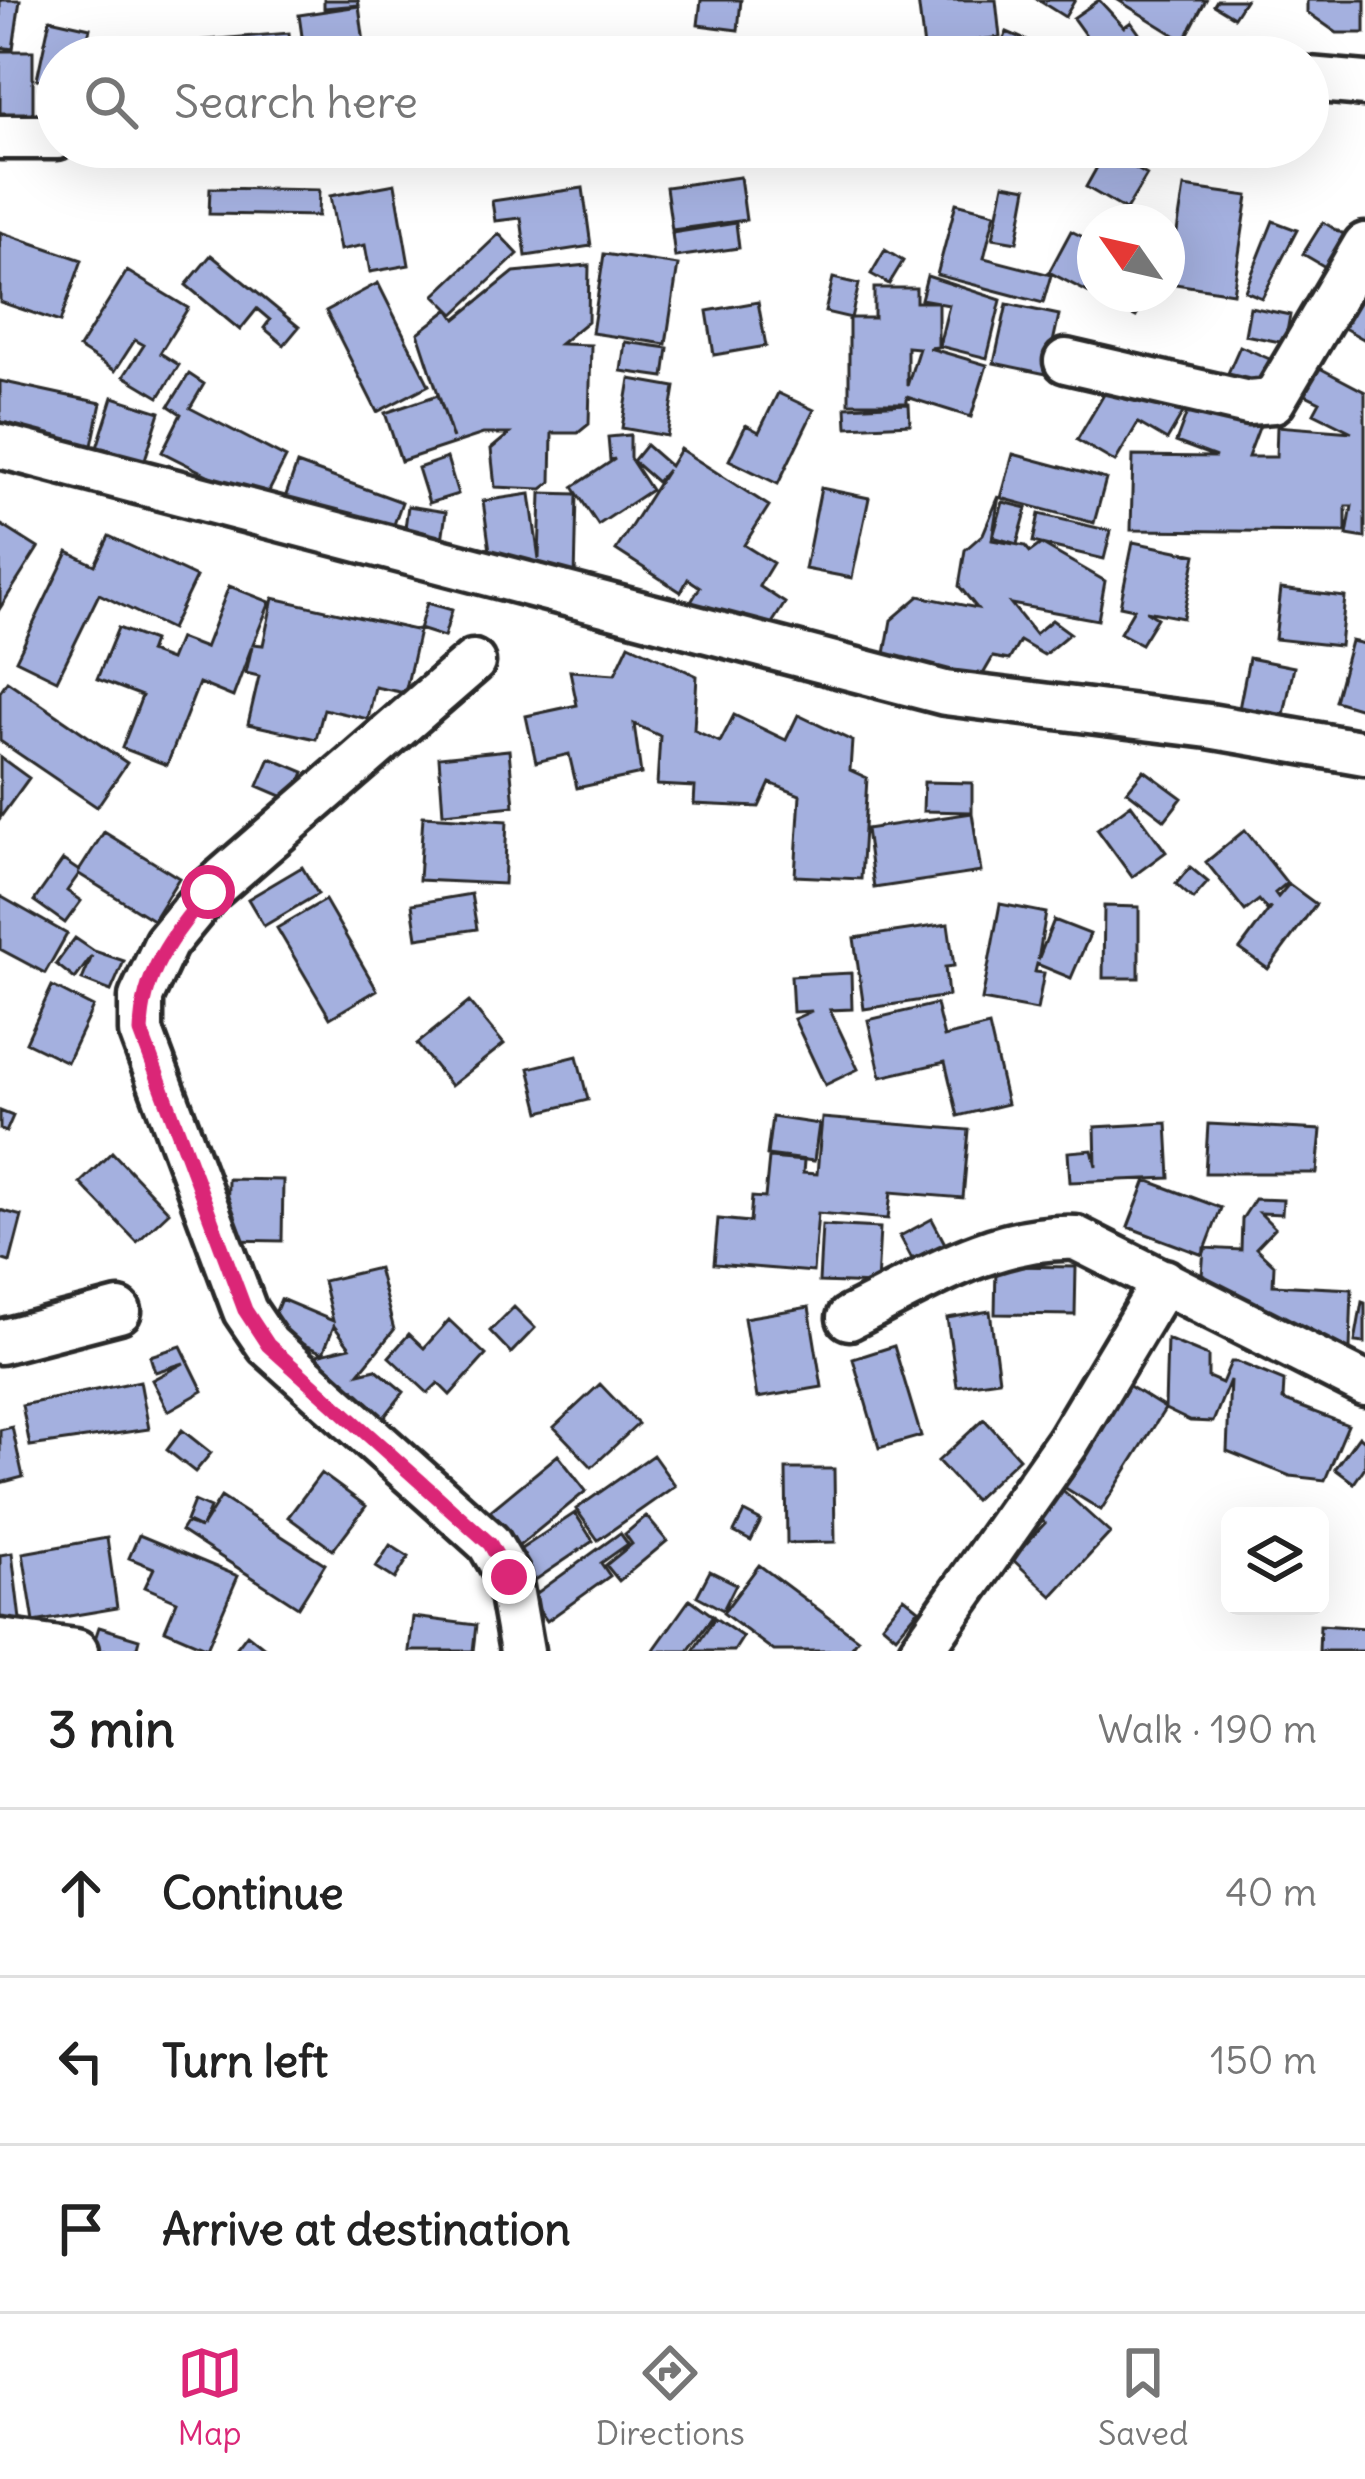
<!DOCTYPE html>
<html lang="en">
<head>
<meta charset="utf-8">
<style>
	:root { --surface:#fff; --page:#f6f6f6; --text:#222; --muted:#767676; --line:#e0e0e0; --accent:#db2777 }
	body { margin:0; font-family:Delius,sans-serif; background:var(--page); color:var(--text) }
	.controls { position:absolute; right:36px; bottom:36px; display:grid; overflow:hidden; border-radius:18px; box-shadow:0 12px 48px #0002 }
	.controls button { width:108px; height:108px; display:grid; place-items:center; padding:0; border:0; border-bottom:3px solid var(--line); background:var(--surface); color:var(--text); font:60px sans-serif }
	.compass { position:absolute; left:1077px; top:204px; width:108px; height:108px; border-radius:50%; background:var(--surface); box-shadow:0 12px 48px #0002; rotate:304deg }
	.stop { position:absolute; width:36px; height:36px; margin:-27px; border:9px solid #db2777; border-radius:50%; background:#fff }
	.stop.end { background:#db2777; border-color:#fff; box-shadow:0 3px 12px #0008 }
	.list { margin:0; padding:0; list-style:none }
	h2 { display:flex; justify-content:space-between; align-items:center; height:156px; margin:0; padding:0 48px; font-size:51px }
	h2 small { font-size:39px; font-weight:400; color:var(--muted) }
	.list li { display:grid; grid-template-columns:78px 1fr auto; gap:36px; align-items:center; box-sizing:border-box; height:168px; padding:0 48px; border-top:3px solid var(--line) }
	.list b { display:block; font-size:45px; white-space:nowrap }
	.list em { font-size:39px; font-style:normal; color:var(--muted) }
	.icon { flex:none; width:66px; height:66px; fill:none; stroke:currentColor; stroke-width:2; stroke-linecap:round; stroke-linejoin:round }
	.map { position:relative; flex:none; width:1365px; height:1651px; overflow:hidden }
	.search { position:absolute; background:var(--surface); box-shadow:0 12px 48px #0002; left:36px; right:36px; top:36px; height:132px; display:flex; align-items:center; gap:30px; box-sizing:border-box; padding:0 42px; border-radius:66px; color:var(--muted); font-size:45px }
	.sheet { height:660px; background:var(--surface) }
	nav { display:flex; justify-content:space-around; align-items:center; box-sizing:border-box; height:168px; border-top:3px solid var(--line); background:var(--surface); font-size:33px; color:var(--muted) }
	nav a { display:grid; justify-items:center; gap:6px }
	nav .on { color:var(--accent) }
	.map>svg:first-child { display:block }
	.building { fill:#a4b0df; stroke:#2b2b2b; stroke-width:3; fill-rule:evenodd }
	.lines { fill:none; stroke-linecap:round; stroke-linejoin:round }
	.minor-casing { stroke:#2b2b2b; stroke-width:51 }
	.minor { stroke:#fff; stroke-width:42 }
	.route { stroke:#db2777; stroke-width:15 }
</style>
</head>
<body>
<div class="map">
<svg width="1365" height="1651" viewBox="0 0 1365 1651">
	<rect width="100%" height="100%" fill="#fff"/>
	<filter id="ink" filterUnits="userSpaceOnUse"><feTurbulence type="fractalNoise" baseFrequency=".00833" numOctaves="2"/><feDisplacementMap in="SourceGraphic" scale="24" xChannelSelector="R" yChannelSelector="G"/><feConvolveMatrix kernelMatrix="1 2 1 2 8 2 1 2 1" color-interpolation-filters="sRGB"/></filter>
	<g filter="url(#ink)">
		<!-- building -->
		<path class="building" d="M0,0h20l-7,49 -13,-2z
			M324,0h34l1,5 -35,3z
			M701,0h40l-3,30 -40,-5z
			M918,0h78l4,37 -76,11z
			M1038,0h37l-10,17z
			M1099,0l25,27 7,-5 20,28 -10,7h-40l-28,-39z
			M1118,0h88l-22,41z
			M1217,0h28l-11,17 -20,-12z
			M1307,0h58v33h-28l-30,-21z
			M359,6l7,51h-61l-6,-42z
			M50,19l40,9 -6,29h-27v27l-20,-5z
			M1007,32l21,9 -6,16 -25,-2z
			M289,33l2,24h-110l-1,-15z
			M576,39l7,18h-40l-1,-3z
			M838,40l3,17h-29l-3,-11z
			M498,42l3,15h-59l-1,-6z
			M978,49l1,8h-43l-1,-5z
			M0,51h33v64h-33z
			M1106,151l41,24 -21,35 -40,-23z
			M740,177l6,43 -74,10 -6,-43z
			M395,184l14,81 -39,7 -5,-27 -25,5 -10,-54z
			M1004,184l23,4 -10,54 -24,-4z
			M1184,187l64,9 -15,97 -64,-10z
			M210,188l109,2 -1,26 -109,-2z
			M583,188l8,58 -65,10 -5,-38 -26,3 -3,-20z
			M956,203l39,10 -11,45 67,17 -8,28 -106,-28z
			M1273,221l24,9 -35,68 -17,-7z
			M1323,222l22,13 -18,33 -24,-14z
			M736,223l3,25 -64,9 -3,-24z
			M1071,231l24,12v51h52l-11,23 -87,-45z
			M0,232l82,28 -22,62 -60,-20z
			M499,234l19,20 -64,60 -5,-5 7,10 58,-47 75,-7 -1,56 -28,23 31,1 -2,79 -11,9h-26l-1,49 -9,7 -47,-2 -4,-38 18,-15h-26l-82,27 -16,-48 53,-18 15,44 -35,-106 31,-24 -14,-14z
			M885,250l18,11 -14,23 -18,-10z
			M604,254l74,11 -12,79 -74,-11z
			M211,255l88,72 -15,18 -20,-17 6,-8 -13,-11 -17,21 -54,-45z
			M127,271l61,37 -28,45 19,12 -20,32 -35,-21 20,-31 -9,-5 -20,31 -36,-23z
			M1365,274v66l-28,-16z
			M927,276l74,24 -14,58 -48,-12 10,-41 -11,-2v44l-9,1 58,17 -16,52 -64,-20v6h-58v-85h25v-30h42v14h22l-17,-3zM907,347l12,1 -12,38z
			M833,278l26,6 -8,34 -26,-6z
			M378,283l51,102 -52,27 -51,-101z
			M758,302l8,44 -52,9 -7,-44z
			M1007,304l52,11 -13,59 -52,-11z
			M1250,307l40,8 -5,28 -40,-8z
			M625,342l43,6 -4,29 -43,-6z
			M1240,346l34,15 -14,34 -35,-15z
			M1312,364l53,28v146l-18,-3 5,-29h-6v26l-215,-2 2,-74 83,1 -40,-15 16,-43 68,26 -12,32h28l1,-31 75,6 -38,-19 6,-11 -22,-11z
			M189,374l15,10 -14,24 96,50 -23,45 -101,-51 19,-38 -12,-8z
			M630,379l45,8 -8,49 -45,-8z
			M0,381l101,22 -11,52 -90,-19z
			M1148,383l39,23 -20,34 -29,-17 -23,39 -38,-22 32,-54 28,16z
			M778,393l36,17 -36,74 -49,-24 17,-35 13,7z
			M113,397l47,15 -19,60 -47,-15z
			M909,404l1,20 -63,3 -1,-20z
			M630,435v23l21,32 -53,35 -25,-38 42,-28 -5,1 -2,-23z
			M646,445l24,21 10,-17 89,57 -25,39 29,18 -14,23 26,17 -27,42 -67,-43 9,-15 -12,-8 -7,13 -65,-42 51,-80 -10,12 -24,-21z
			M1013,454l93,25 -12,44 -93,-25z
			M447,458l11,36 -29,9 -11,-35z
			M297,464l105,38 -16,45 -105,-38z
			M821,488l48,10 -17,80 -47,-9z
			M541,493l36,1 -2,86h-37l1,-15 -46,7 -10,-71 47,-7 9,65z
			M999,496l-7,44 33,6 5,6 11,-8 -8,-2 6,-28 72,17 -7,28 -63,-15 64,37 -7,39 -87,-16 24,30 17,-14 18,13 -26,22 -24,-14 -11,19 -16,-3 -14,24 -96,-16 8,-45 28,-24 58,12 -18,-22 6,-36 18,-16z
			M1003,502l24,6 -10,36 -24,-7z
			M408,506l38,6 -6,43 -38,-5z
			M0,524l38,24 -38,60z
			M109,536l87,41 -25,52 -72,-35 -42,86 -41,-20 52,-108 27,13z
			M1133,542l63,13 -13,63 -37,-7 11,7 -16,26 -21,-11 14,-24 -14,-3z
			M229,586l41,16 -17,42 10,1 10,-47 146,33 -14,62 -30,-6 -7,32 -44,-10 -8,30 -68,-15 11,-48 -13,-3 6,-27 -19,51 -34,-14 -32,82 -45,-17 20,-52 -45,-17 21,-51 35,13 -4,11 21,8 9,-22 26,10z
			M1281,589l64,8 -5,49 -65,-7z
			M427,603l25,7 -8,27 -25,-8z
			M1351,641l14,3v66l-30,-9z
			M629,644l68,32 -3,54 26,12 14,-27 52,25 12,-25 54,26 -2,29 17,8 -6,101 -66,-3 5,-81 -30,-12 -11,24 -65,-3 1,-17 -38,-2 3,-49 -26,-12 7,50 -64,14 -8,-34 -33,8 -10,-46 51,-11 -7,-34 45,3z
			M1249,658l45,9 -15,71 -44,-9z
			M7,681l120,82 -30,44 -97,-66v-49z
			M509,750l5,56 -71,7 -4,-56z
			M0,757l29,21 -29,40z
			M270,758l34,14 -11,29 -35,-15z
			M1144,770l38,28 -17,22 -38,-29z
			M924,782l48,1v29l-49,-1z
			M1131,804l35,48 -34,25 -35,-48z
			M972,813l9,59 -107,16 -8,-59z
			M423,816l84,5 -3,63 -85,-4z
			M1245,830l42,53 -12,10 3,4 11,-13 27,20 -48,65 -28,-20 31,-42 -4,3 -8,-10 -14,11 -39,-49z
			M104,832l75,46 -26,42 -74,-46 -12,17 14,10 -16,22 -31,-22 29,-41 16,11z
			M302,867l16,27 -54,32 -16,-27z
			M1190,867l18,15 -15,17 -17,-15z
			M471,894l6,35 -60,9 -5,-34z
			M0,896l67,38 -22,39 -45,-24z
			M325,900l52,90 -47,28 -53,-90z
			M1000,904l46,9 -8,47 16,-40 36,14 -19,44 -34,-14 -2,8 9,1 -7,37 -55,-10z
			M1104,906l35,1v71h-36z
			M948,924l6,42 -9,1 3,29 -84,13 -10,-71z
			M75,938l19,13 30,10 -13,30 -29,-11 10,-24 -17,23 -19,-15z
			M851,973l1,36 -22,1 28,59 -33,16 -31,-66 18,-8 -19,1 -2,-36z
			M52,986l41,21 -26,55 -41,-20z
			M469,1002l35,42 -53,42 -34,-42z
			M936,1004l8,33 45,-11 18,78 -49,12 -13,-54 -64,15 -13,-57z
			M577,1056l11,44 -48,12 -11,-44z
			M0,1111l13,5 -7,16 -6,-3z
			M772,1117l47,7 -5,37 -47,-6z
			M822,1118l147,12 -6,68 -72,-6 -3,27 -70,-6 -5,59 -99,-8 4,-45 32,3 2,-25 13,1 4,-40 35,3 -1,12 14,1z
			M1167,1123l3,55 -100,4 -2,-30 24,-2 4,16 -1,-39z
			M1208,1124l113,6 -4,43h-112z
			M112,1152l57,60 -32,30 -57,-59z
			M228,1179l55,1 -1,61 -55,-1z
			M1146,1180l75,28 -18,47 -75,-28z
			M1255,1199l28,1 -1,14 -22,-1 15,15 -19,20 18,17 -1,20 79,4 -3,90 -45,-25 1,-24 -33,-2 -84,-36 14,-16 2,-28 37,2 1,-31z
			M0,1210l22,6 -12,46 -10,-3z
			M932,1219l19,36 -32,17 -19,-36z
			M822,1225l58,3 -3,56 -58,-2z
			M996,1266l80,1 -1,48 -80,-1z
			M378,1268l16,62 -35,43 17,-4 28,23 -19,24 6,25 -101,-57 22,-28 38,-9 -16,-21 -11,27 -55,-23 13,-31 52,22 -10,-40z
			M1362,1302l3,1v40l-10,-1z
			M514,1307l21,21 -24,25 -21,-22z
			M809,1307l13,80 -65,11 -13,-80z
			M990,1311l9,69 -42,6 -10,-68z
			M449,1320l37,35 -36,40 -12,-12 -10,10 -39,-36 20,-23 15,14z
			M1167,1339l41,17v21l14,6 9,-21h7l46,19 -1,19 65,25 -23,55 -35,-4 -63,-25 3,-71 -17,42 -23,-1 -25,-12 -64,101 -42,-26 64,-102 42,26z
			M181,1346l22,45 -35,20 -16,-31 32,-17 -29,9 -5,-16z
			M894,1346l27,90 -42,12 -26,-89z
			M140,1381l9,48 -119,17 -8,-41z
			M600,1384l38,40 -46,43 -38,-40z
			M984,1419l35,39 -45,42 -36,-39z
			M12,1427l11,50 -23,6v-53z
			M182,1430l29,23 -16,19 -28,-22z
			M1359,1436l6,5v26l-11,16 -19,-14z
			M558,1455l28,36 -67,55 -29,-35z
			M653,1455l22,31 -77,54 -22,-31z
			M786,1469h48l1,73 -48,1z
			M321,1473l45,33 -33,44 -45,-33z
			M1056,1484l54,49 -58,63 -40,-37 33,-36 -13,-12z
			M221,1497l104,67 -27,43 -117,-76 5,-8 15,5 -15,-7 8,-20 16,7 -8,19z
			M744,1512l17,9 -10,20 -17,-9z
			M575,1513l18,28 -62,42 -19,-28z
			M646,1516l21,25 -48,40 -13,-16 26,-21 -7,-10z
			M620,1533l8,11 -27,19 9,13 -63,45 -17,-23z
			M139,1535l99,41 -31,72 -42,-18 12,-29 -32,-14 9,-19 -25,-10z
			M107,1538l10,70 -83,14 -11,-69z
			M390,1545l19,12 -14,22 -19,-12z
			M12,1553l9,75 -21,3v-76z
			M759,1565l99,74 -9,12h-75l-51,-38z
			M710,1571l26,13 -13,26 -26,-14z
			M904,1597l15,12 -23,27 -14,-12z
			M690,1599l23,17 -25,35h-35z
			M413,1617l63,8 -3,26h-64z
			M715,1618l28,19 -9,14h-41z
			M1320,1625l45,3v23h-46z
			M99,1627l40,12 -3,12h-45z
			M247,1634l19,15 -2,2h-30z"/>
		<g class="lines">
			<defs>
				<path id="minor" d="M1308,79l57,5
					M0,137h57
					M1066,361l182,42 25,-2 92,-156
					M0,446l945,247 264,33 156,27
					M473,662l-265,230 -42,51 -25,54v35l104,279 23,34 221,198 20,34 13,74
					M849,1318c74,-36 143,-83 227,-80l289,146
					M0,1342l119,-31
					M0,1641l76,10
					M921,1651l146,-208 97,-162"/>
			</defs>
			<!-- minor casing -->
			<use href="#minor" class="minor-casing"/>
			<!-- minor -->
			<use href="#minor" class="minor"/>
		</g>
	</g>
	<g class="lines" filter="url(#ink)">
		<!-- route -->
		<path class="route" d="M208,892c-36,44 -66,81 -67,140l104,278 23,35 222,199 19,33"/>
	</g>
</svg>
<div class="controls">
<button><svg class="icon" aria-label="layers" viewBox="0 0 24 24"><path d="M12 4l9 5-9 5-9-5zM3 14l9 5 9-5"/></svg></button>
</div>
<svg class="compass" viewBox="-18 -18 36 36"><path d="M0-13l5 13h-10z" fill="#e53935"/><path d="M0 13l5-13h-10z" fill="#767676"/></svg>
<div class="stop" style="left:208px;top:892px"></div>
<div class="stop end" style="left:509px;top:1577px"></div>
<div class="search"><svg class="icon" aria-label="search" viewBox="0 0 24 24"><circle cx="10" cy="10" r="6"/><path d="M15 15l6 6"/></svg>Search here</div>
</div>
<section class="sheet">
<h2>3 min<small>Walk · 190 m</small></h2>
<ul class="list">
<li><svg class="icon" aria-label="ahead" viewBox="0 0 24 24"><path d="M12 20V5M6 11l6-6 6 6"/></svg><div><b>Continue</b></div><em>40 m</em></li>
<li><svg class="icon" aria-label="left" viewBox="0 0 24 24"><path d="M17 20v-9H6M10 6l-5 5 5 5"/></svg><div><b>Turn left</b></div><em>150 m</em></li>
<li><svg class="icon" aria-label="arrive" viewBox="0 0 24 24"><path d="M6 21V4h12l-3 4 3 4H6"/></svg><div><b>Arrive at destination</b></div></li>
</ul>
</section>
<nav>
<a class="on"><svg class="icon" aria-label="map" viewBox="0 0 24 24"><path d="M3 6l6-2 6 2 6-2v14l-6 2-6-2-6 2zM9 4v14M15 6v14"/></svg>Map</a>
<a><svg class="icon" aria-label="directions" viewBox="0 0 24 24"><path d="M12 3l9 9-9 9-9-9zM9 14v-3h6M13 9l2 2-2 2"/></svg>Directions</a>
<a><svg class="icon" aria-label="saved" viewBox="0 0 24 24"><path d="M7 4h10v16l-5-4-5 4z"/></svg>Saved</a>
</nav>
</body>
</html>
